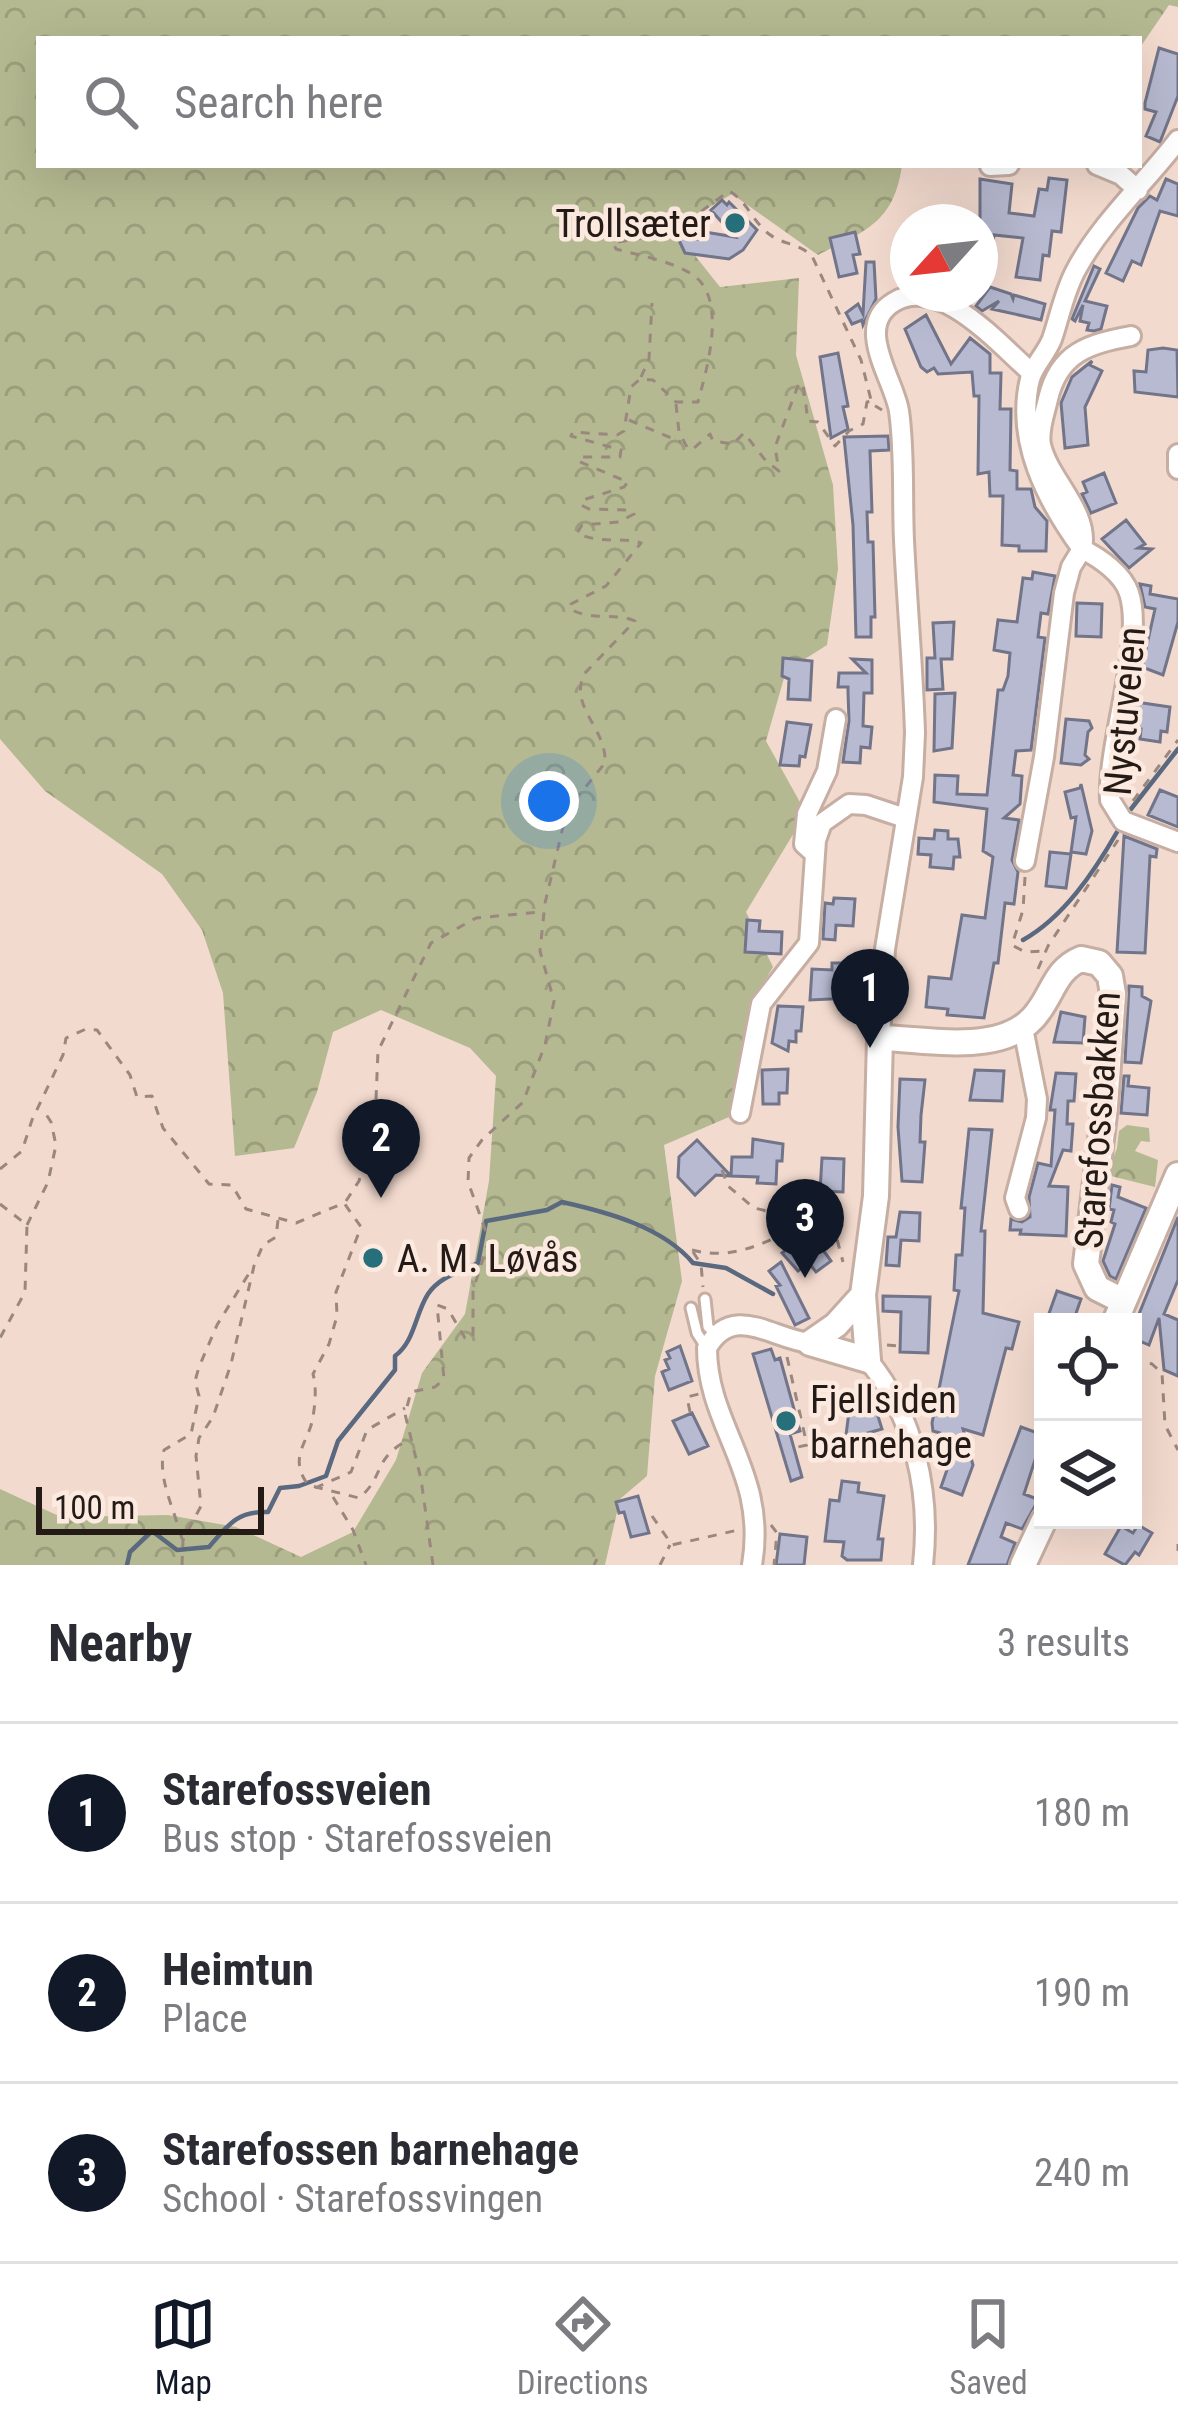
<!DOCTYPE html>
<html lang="en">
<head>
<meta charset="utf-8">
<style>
	:root { --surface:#fff; --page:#f2f2f3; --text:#2b2b33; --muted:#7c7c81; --line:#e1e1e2; --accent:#111827 }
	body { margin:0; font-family:"Roboto Condensed",sans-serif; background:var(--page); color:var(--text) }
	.controls { position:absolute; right:36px; bottom:36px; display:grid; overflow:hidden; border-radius:0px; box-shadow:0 12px 48px #0002 }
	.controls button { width:108px; height:108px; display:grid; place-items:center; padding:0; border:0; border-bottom:3px solid var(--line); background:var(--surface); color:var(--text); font:60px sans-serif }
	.compass { position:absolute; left:890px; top:204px; width:108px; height:108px; border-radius:50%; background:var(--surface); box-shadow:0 12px 48px #0002; rotate:243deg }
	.scale { position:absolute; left:36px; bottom:30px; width:228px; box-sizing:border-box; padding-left:12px; border:6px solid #241b17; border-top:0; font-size:33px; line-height:42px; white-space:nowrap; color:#241b17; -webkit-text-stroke:9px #fce9df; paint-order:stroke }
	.you { position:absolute; left:549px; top:801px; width:42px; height:42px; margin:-30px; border:9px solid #fff; border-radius:50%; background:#1a73e8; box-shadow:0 0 0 18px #1a73e833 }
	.badge { display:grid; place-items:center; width:78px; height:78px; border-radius:50%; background:var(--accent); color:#fff; font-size:39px; font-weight:700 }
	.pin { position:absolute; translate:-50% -99px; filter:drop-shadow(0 3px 6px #0008) }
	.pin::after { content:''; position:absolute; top:63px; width:42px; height:36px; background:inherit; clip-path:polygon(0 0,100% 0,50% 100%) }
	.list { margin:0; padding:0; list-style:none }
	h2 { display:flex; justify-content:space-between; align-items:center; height:156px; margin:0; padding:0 48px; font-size:51px }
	h2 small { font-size:39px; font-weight:400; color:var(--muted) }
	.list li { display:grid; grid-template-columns:78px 1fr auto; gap:36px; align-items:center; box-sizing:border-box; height:180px; padding:0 48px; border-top:3px solid var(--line) }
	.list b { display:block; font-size:45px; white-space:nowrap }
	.list p { margin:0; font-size:39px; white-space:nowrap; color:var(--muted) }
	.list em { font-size:39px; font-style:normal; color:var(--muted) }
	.icon { flex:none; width:66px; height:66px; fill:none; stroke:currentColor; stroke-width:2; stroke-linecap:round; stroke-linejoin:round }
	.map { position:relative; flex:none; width:1178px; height:1565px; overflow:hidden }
	.search { position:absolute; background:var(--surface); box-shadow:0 12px 48px #0002; left:36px; right:36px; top:36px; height:132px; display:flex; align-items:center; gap:30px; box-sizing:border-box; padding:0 42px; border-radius:0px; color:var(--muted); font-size:45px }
	.sheet { height:696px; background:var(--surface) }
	nav { display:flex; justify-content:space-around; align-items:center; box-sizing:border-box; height:168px; border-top:3px solid var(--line); background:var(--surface); font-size:33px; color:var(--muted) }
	nav a { display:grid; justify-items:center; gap:6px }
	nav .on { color:var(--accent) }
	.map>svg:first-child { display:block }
	.forest { fill:url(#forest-crowns) }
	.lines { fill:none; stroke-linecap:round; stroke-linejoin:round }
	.stream { stroke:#5a697f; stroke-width:4.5 }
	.building { fill:#b7bad0; stroke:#727489; stroke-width:3 }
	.lane-casing { stroke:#c6aea3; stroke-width:15 }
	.street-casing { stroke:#c6aea3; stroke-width:24 }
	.secondary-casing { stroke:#c6aea3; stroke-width:30 }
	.path { stroke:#9a887f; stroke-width:3; stroke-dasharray:9 9; stroke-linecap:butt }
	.lane { stroke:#fff; stroke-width:9 }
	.street { stroke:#fff; stroke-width:18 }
	.secondary { stroke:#fff; stroke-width:24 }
	.poi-dot { fill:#276f7a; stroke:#fce9df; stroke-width:4.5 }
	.labels { text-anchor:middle; stroke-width:9; stroke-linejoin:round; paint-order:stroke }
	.poi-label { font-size:39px; fill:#241b17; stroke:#fce9df; text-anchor:start }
	.street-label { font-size:39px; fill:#241b17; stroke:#fce9df }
</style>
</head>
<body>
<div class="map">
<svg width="1178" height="1565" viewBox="0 0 1178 1565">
	<defs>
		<pattern id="forest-crowns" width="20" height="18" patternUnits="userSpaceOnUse" patternTransform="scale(3)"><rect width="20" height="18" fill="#b4b991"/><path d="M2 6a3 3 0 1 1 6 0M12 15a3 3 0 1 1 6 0" fill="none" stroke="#9b9e7c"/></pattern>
	</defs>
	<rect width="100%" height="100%" fill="#f3dace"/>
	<!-- forest -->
	<path class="forest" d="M0,0h1178v7l-9,-2 -30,44v-10h-1100v126h863c-8,58 -37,66 -84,90l-86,-61 -59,34 47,59 79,-9 -3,77 37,130 5,84 -11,76 -41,26 -20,70 40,72 -60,99 27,55c-27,42 -32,98 -37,147l-72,31 18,136 -27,95 -8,100 -27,23 -15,66h-605v-76l61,28 107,-2 68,12 65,30 52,-25 43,-72 26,-87 43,-59 24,-133 7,-105 -26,-28 -89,-38 -48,22 -16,60 -23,56 -59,8 -12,-163 -21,-63 -40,-56 -117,-83 -45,-52z
		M1127,1125l22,3 1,14 -9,-1 -6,10 23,9 -3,27 -48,-12 10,-27 2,-17z"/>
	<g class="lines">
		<!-- stream -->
		<path class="stream" d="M1131,809l47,-60
			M1023,940c41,-23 71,-68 94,-108
			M127,1565l3,-13 22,-21 25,19 32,-3c19,-22 28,-36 59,-35l12,-24 19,-2 27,-10 12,-35 57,-71v-14c20,-15 20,-42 33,-62 12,-18 33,-22 50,-31l8,-42 61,-11 15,-8c45,10 101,25 131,61l33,5 47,26"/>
	</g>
	<!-- building -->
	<path class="building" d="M1159,48l19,6v42l-18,46 -14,-6 10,-24 -11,-3v-6z
		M1049,178l18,2 -6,52 -9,-1 -3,25 -6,-1 -3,25 -24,-3 7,-39 -29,-3 -2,16 -12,-1v-71l32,5 -3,29 25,3 5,-27 8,1z
		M1166,179l12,5v32l-18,-5 -19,54 -9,-4 -9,20 -17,-8 32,-65 12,-12 7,4z
		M722,200l5,5 2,-3 28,28 -14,20 -14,9 -44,-6 -8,-17 27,4 1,-8 30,5 -24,-27z
		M855,232l5,22 -7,1 4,18 -18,4 -9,-39z
		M866,262h8l2,37 -13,26 -1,-5 -10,4 -6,-11 12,-9 5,10z
		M1094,266l6,3 -15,32 22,5 -6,23 -7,2 -7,-1 2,-7 -9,-2 3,-16 -8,16 -3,-2z
		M990,287l21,7 2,5 1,-4 31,9 -4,16 -49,-11 7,-8 -17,10 -6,-5z
		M926,315l25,49 19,-26 20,16v19h11l-1,36h11l-1,61 7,1v18h14l4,18 12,14 -1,30h-27v-5l-17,-1 1,-49h-13l-1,-24 -11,2 1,-78h-5l-2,-24 -34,2 -4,-6 -7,4 -6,-5 -16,-38z
		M1163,348l14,2 1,47 -43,-5 -1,-21 12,1 2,-22z
		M838,353l10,53 -5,1 5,22 -17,9 -11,-81z
		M1092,361l-2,4 12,6 -17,36 3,38 -23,3 -4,-45 11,-26z
		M888,436l1,14 -19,1 2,61h-5l1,30h5l2,75h-4v20h-15l-3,-112 -9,-88z
		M1104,473l12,30 -25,10 -9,-19 5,-2 -4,-10z
		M1126,520l19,24 -7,4 14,1 -23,19 -27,-29z
		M1033,572l22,4 -7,38 -7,-1 -3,24 7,1 -14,112 -15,1 -3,24 9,1 -2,28 -16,14 15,2 -7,40 6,12 -4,32 -9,-1 -7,60h-4l-10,55 -37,-3 1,-6 -22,-2 3,-30 22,2 11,-64 23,3 8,-61 -10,-6 4,-42 -53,-7 1,-27 23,1 -1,18 30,1 11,-105h5l5,-14 2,-23 -16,-3 4,-30 19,2 6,-44 9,1z
		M1140,584l11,2 -1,8 28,5v23l-15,53 -21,-8 13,-58 -10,-2z
		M1077,603l25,1 -1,33 -25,-1z
		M954,622l-2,37h-11l2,30 -16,1v-32h8l-2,-35z
		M783,658l29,3 -2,39 -22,-1 1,-20 -7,-3z
		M852,659l20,1v33h-8l-1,33 9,1 -2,21 -9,-1 -1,16 -17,-1 6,-41 -1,-29v-5h-10l1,-14h27z
		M955,693l-3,55 -18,3 1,-57z
		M1136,702l34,5 -3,25 -6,-1 -1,11 -20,-3 1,-10 -9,-1z
		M1066,719l23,2 3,7 -4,4 -3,23 4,4 -8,6 -20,-2z
		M787,722l24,3 -6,32 -5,-1 -1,10 -19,-1z
		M1081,784l11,47 -6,23 -15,-2 5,-35 -5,1 -6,-26 15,-4z
		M1160,790l18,7v30l-30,-12z
		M935,830l13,1v8h10l2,18h-6l-1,12 -23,-2 1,-12 -13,-1 1,-16 15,1z
		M1124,836l33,13 -1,8 -6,-1 -5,97 -28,-1z
		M1050,852l21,2 -5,34 -20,-2z
		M834,898l21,1 -2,27 -17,-1 -1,15 -12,-1 2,-36 8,1z
		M747,920l13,1 -1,10 23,1 -1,22 -36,-2z
		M832,963h14v8h6l-1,27 -41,2 2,-31 20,1z
		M1129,986l13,1v9l9,5 -10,62 -16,-1z
		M778,1006l25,1 -2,24h-5v11l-7,-1 -1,10 -16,-8z
		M1061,1012l24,5 -2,26 -29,-1z
		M788,1069l-1,24h-8v11h-16l-1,-34z
		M975,1070l29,1 -2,30 -32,-1z
		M1056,1073l20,1 -2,27h-6l-1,23h6l-2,27 -8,-1 -14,36 19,1 -2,49 -46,-2 1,-4h-11l1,-11 11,3 8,-5 -1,-20 9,-34 13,3 4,-56h-5z
		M1124,1076h5l-1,10 21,2 -2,27 -26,-2z
		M900,1079l25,1 -4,35 -1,27h5l-3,40 -20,-1 -4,-54z
		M969,1129l23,1 -11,101h4l-2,82 36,9 -7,27 -6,-1 -23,87 -20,-6 10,36 -11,30 -21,-8 8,-23 -9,-31 -7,-2 -1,-8 27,-132 -5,-1 2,-35h6l3,-47h-4z
		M753,1139l30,5 -1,17h-5l-1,23 -19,-1 1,-6 -27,-1 1,-19h20z
		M697,1140l34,36 -15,-1 -21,20 -17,-18 1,-20z
		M822,1158l22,1 -1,33 -23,-1z
		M1112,1185l8,2 -2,10 28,11 -30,71 -6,-3 -7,-15 12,-37 -4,-2 3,-12 -5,-1z
		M900,1212l20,1 -1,28 -18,-1 -2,26 -13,-1 2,-28h8z
		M1178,1217v63l-14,34 14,6v56l-14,-6 -5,-52 -10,27 -16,-7v-9z
		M810,1232l21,29 -15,11 -7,-9 -11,8 -16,-18z
		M781,1262l28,56 -14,7 -19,-39 4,-1 -11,-14z
		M1057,1291l24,8 -8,23h-27z
		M883,1296l47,1 -2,56 -28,-1 1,-40 -18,-1z
		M680,1346l12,35 -23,9 -7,-18 7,-3 -4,-9 5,-2 -3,-6z
		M771,1349l4,11 5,-2 20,73 -10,3 12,43 -11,4 -38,-127z
		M876,1410l6,19 -14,4 -3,20 -21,-3 5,-38z
		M692,1413l16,33 -19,8 -16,-33z
		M1021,1427l22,8 -19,59 13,5 -2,7 -13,23 -16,-6 -5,14 14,6 -8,22h-39z
		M842,1481l17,2 -1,9 26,4 -6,43h5l-2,21h-34l-5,-4 2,-14 -19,-1 5,-41 9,1z
		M638,1496l11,37 -18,4 -7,-25 -5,1 -3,-11z
		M1138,1525l14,8 -13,22 -4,-3 -10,13 -20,-11 16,-28 12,7z
		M780,1534l27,3 -3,28h-28z"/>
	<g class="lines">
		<defs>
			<path id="lane" d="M705,1299l3,28 9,8
				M691,1308l6,25 9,14"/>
			<path id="street" d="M1097,165l24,10 17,15
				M990,166l19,-1
				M1131,336c-42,8 -72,16 -83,63 -3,14 -10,31 -7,46 8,35 49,67 41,104 18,9 41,25 47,44 16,48 -22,150 -19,207l13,21 55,21
				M1178,454v15
				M814,853l-10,-9 3,-30 20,-43 9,-52
				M1025,861l19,-104 20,-164 7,-26 11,-18c-35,-48 -67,-108 -52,-170 4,-14 16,-25 22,-40 8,-23 12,-47 24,-69 25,-47 69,-87 102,-130
				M880,1038l5,-89 28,-172 2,-44c-2,-65 -8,-129 -11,-193 -2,-43 1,-87 -5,-129 -5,-32 -46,-85 -5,-109 46,-28 106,44 138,71
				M740,1113l21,-109 48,-61 7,-103 6,-17 27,-19 17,1 39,13
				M1019,1209l-4,-11 21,-80 1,-19 -14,-71
				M868,1360c47,58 63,132 55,205
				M752,1565c16,-93 -45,-138 -45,-217 26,-46 65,-9 103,-5"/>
			<path id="secondary" d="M1115,1322l63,-147
				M810,1343l58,17 -5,-65 13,-99 4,-158c50,1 129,20 160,-29 14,-20 17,-40 41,-50l18,4 11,13 3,18 -8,112 -19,158 11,24 26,13
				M810,1343l26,-18 27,-30
				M1023,1565l21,-45"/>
		</defs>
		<!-- lane casing -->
		<use href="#lane" class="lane-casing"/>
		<!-- street casing -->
		<use href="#street" class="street-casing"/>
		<!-- secondary casing -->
		<use href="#secondary" class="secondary-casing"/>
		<!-- path -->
		<path class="path" d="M641,377l8,-18 3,-56
			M676,404l3,28 9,17h5l17,-15 3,7 20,3 11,-11 22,28 13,10 -4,-24 24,-64 4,1 5,37 10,1 17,24 14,-15 14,-7 4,-22 4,-1
			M629,420l52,22
			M1133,801l45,-61
			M1025,877l-2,33 -11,35 13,7 18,-1
			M1038,969l10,-23 70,-106
			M0,1169l22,-18 10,-31 31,-65 3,-17 20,-9 11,1 33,45 7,22 15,-1 11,32 46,56 23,1 14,24 50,14 48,-20 17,24 -25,65 1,24 -8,28 -16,30c4,14 2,33 -1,48 -6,23 -23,36 -4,63l51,13c26,-21 13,-40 51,-59
			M722,1170l6,16 26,22 26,6 22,11 23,1 12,13 6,23
			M346,1201l13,-20 16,-57 3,-73 53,-108 45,-25 64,-6
			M0,1204l27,21 -2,67 -25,46
			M27,1225l21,-43 8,-37 -5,-23 -9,-14
			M692,1250c43,11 72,-8 110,-24
			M693,1252l8,12 2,23
			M887,1345l11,1
			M787,1357l20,88 -9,2
			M1133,1357l19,7 10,9 3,52 13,25
			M690,1412l-3,-15 12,-3
			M315,1488l36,-16 16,-42 38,-22
			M333,1497l20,33 13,35
			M652,1516l20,29 66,-15
			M771,1525l6,8 -3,32
			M182,1539c-7,-28 -25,-61 -18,-89l27,-16 8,-38 -4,-15 4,-14 18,-42 36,-58
			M1178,1544v7
			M182,1565l1,-25 18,-34 -5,-50 3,-18 14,-21 18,-53 23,-98 9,-21 13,-8 2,-17
			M433,1565l-12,-86 -16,-65 6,-22 24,-5 9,-8 -7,-74 11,4 17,29 8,-1v-47l16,-50 -21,-58 1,-24 13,-18 41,-38 22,-57 9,-44 -14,-50 5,-48 22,-93 38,-47c2,-35 -36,-55 -21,-89l51,-53c-19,-9 -45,1 -66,-13l2,-4 35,-18 35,-43c-21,-7 -39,2 -64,-10l5,-8 37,-3 15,-8 -4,-4 -41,-1 -8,-4 2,-5 41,-13 4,-5 -50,-21 4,-4h38l1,-7 -50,-14 2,-4 44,3 7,-4 7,-44 9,-8 13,1 23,22h22c9,-34 31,-107 -8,-129 -20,-12 -52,-18 -74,-24l-3,-6 45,-8 26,-11 45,-33c18,10 24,31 40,43 14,11 30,9 43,22l49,104 11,44 10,6
			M594,1565l3,-6
			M660,1565l10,-20"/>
		<!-- lane -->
		<use href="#lane" class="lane"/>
		<!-- street -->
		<use href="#street" class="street"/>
		<!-- secondary -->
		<use href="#secondary" class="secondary"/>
	</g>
	<!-- markers -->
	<g class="poi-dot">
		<circle cx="735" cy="223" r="12"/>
		<circle cx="373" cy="1258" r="12"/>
		<circle cx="786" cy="1421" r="12"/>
	</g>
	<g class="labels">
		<!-- poi labels -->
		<g class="poi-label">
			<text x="711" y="237" text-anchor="end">Trollsæter</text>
			<text x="397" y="1272">A. M. Løvås</text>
			<text x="810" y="1413">Fjellsiden<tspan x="810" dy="45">barnehage</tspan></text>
		</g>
		<!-- street labels -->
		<g class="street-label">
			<text transform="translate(1124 711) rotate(-85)" y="14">Nystuveien</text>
			<text transform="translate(1097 1120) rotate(-86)" y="14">Starefossbakken</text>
		</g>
	</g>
</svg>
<div class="controls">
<button><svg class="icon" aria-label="locate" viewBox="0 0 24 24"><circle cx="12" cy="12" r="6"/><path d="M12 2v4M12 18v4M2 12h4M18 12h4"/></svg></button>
<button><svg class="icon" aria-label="layers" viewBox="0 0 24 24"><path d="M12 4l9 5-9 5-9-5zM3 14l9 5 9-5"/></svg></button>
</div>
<svg class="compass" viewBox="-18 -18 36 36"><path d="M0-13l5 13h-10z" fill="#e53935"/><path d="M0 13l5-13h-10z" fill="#7c7c81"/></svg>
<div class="scale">100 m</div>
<div class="you"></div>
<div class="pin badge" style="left:870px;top:1048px">1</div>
<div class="pin badge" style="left:381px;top:1198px">2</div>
<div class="pin badge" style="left:805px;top:1278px">3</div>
<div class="search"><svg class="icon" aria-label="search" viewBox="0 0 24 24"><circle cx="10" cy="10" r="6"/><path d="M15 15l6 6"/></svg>Search here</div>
</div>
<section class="sheet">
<h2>Nearby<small>3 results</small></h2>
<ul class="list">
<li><span class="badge">1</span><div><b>Starefossveien</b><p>Bus stop · Starefossveien</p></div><em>180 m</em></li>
<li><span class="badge">2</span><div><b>Heimtun</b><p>Place</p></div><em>190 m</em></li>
<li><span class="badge">3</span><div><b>Starefossen barnehage</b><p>School · Starefossvingen</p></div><em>240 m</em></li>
</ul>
</section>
<nav>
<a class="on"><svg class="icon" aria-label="map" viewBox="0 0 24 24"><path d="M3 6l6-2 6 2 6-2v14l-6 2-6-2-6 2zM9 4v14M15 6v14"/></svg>Map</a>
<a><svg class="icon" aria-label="directions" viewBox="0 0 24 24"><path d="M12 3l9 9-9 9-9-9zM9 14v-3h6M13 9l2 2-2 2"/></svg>Directions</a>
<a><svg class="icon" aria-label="saved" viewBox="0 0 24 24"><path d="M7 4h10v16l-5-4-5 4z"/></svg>Saved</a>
</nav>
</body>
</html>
